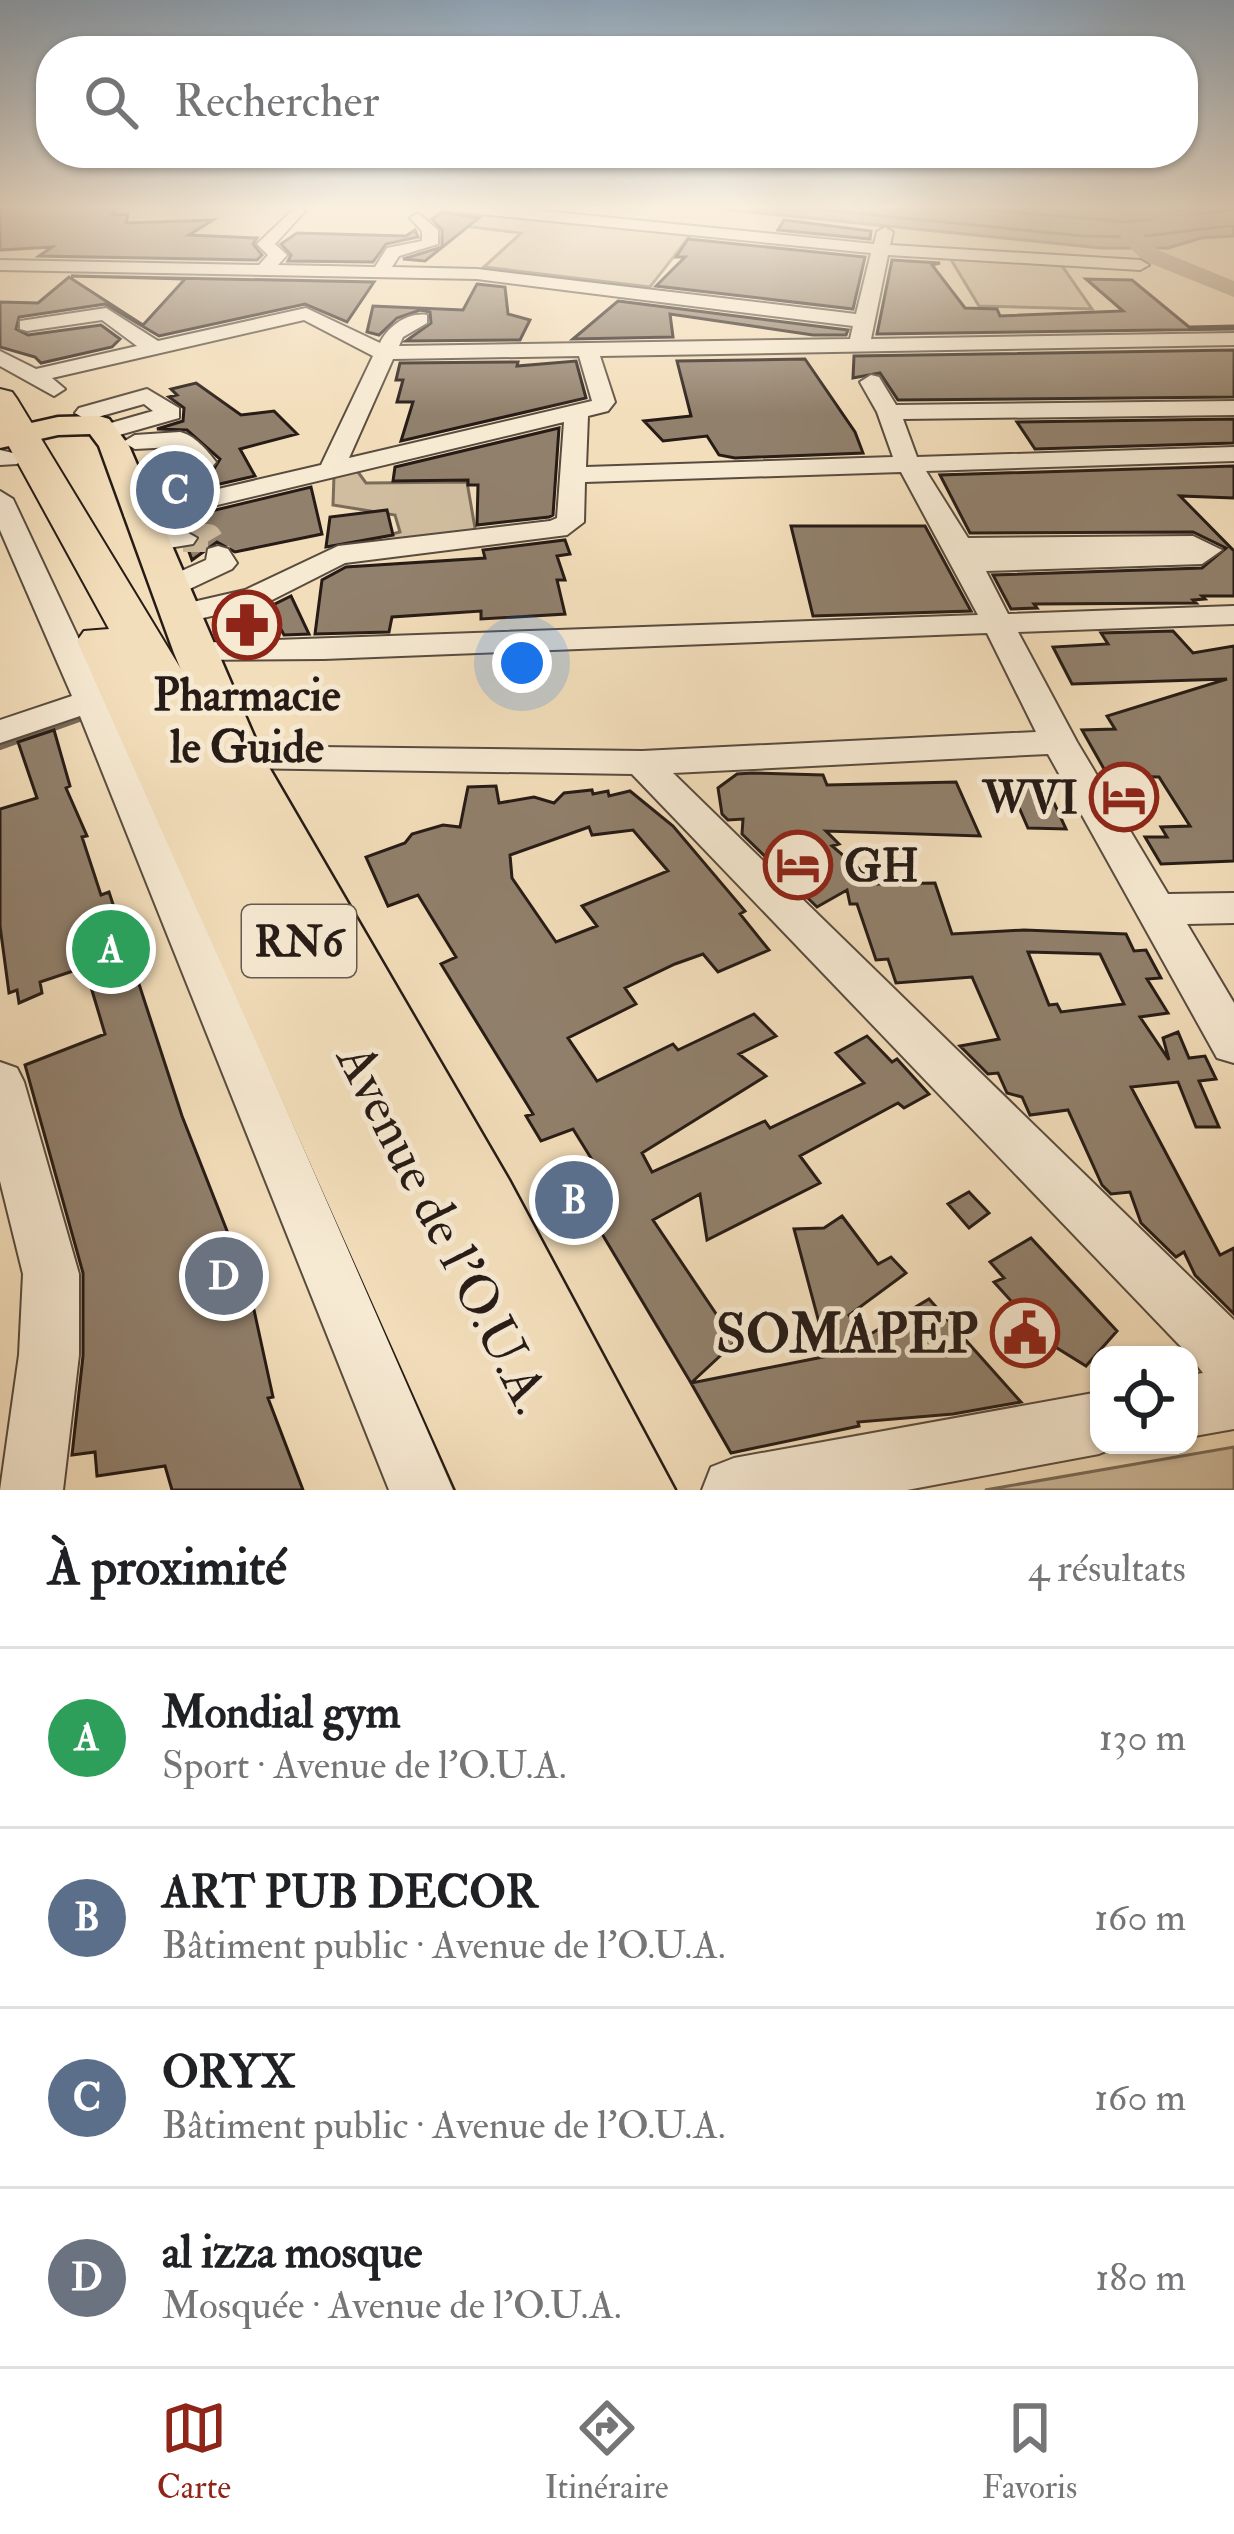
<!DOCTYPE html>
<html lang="fr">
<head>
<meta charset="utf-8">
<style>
	:root { --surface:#fff; --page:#f2f2f2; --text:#202124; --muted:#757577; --line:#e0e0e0; --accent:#8f2418 }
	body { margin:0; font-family:"IM FELL Double Pica",serif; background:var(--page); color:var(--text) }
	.controls { position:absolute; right:36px; bottom:36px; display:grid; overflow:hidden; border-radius:24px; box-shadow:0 3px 9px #0004 }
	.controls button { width:108px; height:108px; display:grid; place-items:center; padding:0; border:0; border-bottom:3px solid var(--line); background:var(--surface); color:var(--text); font:60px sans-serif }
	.you { position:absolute; left:522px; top:663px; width:42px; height:42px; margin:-30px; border:9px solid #fff; border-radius:50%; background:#1a73e8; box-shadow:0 0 0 18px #1a73e833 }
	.badge { display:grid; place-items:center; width:78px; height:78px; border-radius:50%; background:var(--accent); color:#fff; font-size:39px; font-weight:700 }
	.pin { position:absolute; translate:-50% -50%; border:6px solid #fff; box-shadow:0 3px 12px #0006 }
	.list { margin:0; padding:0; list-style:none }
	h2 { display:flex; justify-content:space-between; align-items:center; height:156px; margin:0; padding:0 48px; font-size:51px }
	h2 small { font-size:39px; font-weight:400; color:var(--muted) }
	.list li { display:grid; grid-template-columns:78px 1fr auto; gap:36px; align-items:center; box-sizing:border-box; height:180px; padding:0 48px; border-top:3px solid var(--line) }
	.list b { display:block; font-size:45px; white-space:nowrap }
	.list p { margin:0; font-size:39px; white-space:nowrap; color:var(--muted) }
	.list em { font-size:39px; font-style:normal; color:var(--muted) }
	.icon { flex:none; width:66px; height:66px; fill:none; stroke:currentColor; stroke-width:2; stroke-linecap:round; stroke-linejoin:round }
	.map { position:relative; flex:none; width:1234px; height:1490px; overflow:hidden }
	.search { position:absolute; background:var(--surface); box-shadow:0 3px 9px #0004; left:36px; right:36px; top:36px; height:132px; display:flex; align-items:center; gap:30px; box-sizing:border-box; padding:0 42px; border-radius:48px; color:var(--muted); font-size:45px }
	.sheet { height:876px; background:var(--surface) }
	nav { display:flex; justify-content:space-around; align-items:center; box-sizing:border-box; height:168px; border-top:3px solid var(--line); background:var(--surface); font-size:33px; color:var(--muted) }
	nav a { display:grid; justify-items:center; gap:6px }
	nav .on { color:var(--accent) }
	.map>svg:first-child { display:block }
	.green { fill:#d0bd9f; stroke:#7b6c5a; stroke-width:3 }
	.water { fill:#ad9c83; stroke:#776857; stroke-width:3 }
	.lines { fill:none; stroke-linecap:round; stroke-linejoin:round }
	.shore { stroke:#6a5c4c; stroke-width:3 }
	.stream { stroke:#776857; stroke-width:8 }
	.river { fill:#ad9c83; fill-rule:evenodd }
	.building { fill:#91806c; stroke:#261b16; stroke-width:3; fill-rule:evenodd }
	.minor-tunnel { stroke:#cab79a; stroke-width:28; stroke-dasharray:28 14; stroke-linecap:butt }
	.minor-casing { stroke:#594c3f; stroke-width:4 }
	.major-casing { stroke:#261b16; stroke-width:5 }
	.highway-casing { stroke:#261b16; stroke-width:4 }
	.minor { fill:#f7ead3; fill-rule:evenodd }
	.major { fill:#f3debb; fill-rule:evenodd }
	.highway { fill:#f3debb; fill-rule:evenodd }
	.labels { text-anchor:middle; stroke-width:10; stroke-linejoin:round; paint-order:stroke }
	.shield { fill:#f7ead3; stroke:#65594f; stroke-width:3 }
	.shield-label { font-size:42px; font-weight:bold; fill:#261b16 }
	.poi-label { font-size:45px; font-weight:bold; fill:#261b16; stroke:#f7ead3 }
	.near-street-label { font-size:54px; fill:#261b16; stroke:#f7ead3 }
	.near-poi-label { font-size:54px; font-weight:bold; fill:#261b16; stroke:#f7ead3; text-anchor:end }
</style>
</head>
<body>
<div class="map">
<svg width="1234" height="1490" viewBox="0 0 1234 1490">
	<rect width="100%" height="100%" fill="#f3debb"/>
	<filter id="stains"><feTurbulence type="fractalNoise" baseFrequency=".00167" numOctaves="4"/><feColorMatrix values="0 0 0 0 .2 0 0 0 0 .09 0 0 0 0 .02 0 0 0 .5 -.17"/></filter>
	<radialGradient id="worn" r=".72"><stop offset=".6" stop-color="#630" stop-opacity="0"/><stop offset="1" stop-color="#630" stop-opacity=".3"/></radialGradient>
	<!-- green -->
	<path class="green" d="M491,209l205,19 -46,59 -166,-20 37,-34 -57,-7z
		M950,258l110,5 32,46 -113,-3z
		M355,468l11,15 101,-1 9,52 -108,14 1,-8 31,-8 -5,-17 -62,-10 1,-30z
		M1234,1447v43h-249z"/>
	<!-- water -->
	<path class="water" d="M692,206h542v30l-33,2 -33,10h-67z"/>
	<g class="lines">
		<!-- shore -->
		<path class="shore" d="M786,206l297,30 56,1 95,-12
			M945,206l183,16 106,-12"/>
		<!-- stream -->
		<path class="stream" d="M0,746l82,-29"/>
		<!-- river -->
		<path class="river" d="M1234,213v12l-73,4 -18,6 15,15 76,31v16l-92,-37 -25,-27 42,-16z"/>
	</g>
	<!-- building -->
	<path class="building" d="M34,206h84l-6,9 16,-1 -2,9 87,-3 -24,15 68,3 -4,6 9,11 -5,5 -218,-4 13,-9 -52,3v-40z
		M442,212l37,6 -54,43 -22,-2 39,-12v-17l-10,-11z
		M784,220l87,11 -1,8 -92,-9z
		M415,230l3,7 -32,7 -13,18 -85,-1 3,-6 -10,-11 16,-11 109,3z
		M688,239l177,18 -12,52 -197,-23 29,-29h-9z
		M892,260l48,3 -8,2 33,43 32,1 3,7 123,-5 -37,-32 46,1 57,47 45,-1v3l-357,5z
		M71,276l303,6 -27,40 -42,-18 -146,32 -54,-32 -86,13 -3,12 12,6 73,-10 19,14 -8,8 -71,16 -6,-6 -35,-10v-45l38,1 31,-26 74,48 42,-46z
		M477,284l28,3 3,27 22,6 -10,20 -114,1 25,-18 -1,-11 -10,-2 -23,8 -18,17 -12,-3 6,-26 90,4z
		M618,301l230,29 -2,5h-33l-143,-21 3,23 -100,2z
		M1234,350v47l-336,3 -18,-27 -27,5 1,-22z
		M805,359l50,73 8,21 -128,5 -16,-3 -12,-19 -44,5 -19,-20 47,-5 -14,-55z
		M576,361l10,37 -185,43 12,-39h-16l6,-22h-7l4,-17 118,-1 -1,4z
		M196,383l45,32 33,-4 23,23 -57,15 15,27 -66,15 -31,-39h14l22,20h18l8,-13 -33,-29 -30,-1 26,-8 1,-13 -15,-11 8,-2 -6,-6z
		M1234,419v24l-199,6 -18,-27z
		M559,428l-6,87 -4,2 -72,8 1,-40h-10v-5l-75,1 2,-14z
		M1234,466v32l-54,-2 54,55v45h-32l3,3 -12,1 3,3 -162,1 3,4 -26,1 -18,-34 209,-7 24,-20 -33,-16 -223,1 -30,-58z
		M311,487l11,47 -87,18 -18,-10 -25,18 -4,-11 9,-2 4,-10 -21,-11 -2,-7z
		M387,510l6,25 -67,12 4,-30z
		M791,526h134l46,85 -158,5z
		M565,540l5,14 -13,2 8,24h-8l8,34 -84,5v-8l-89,6 -3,15 -74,2 7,-54 24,-13 139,-9 -2,-8z
		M291,596l18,38 -25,1 -15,-28z
		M1173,631l20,22 41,-7v215l-73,3 -16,-27h22l-6,-10 29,-1 -31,-49 -51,-1 -26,-46 33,-1 -8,-13 120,-37 -155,5 -19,-37 55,-3 -7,-11z
		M54,730l16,56 -4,2 21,48 -5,1 19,58 8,-3 73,224 67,171 24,110 -5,1 35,92h-131l-7,-24 -68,10 -2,-24 -23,3 11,-99v-83l-58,-208 80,-31 -20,-67 -45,15 2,11 -23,10 -2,-13 -8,3 -9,-67v-117l37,-11 -19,-56z
		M752,773l71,2 4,10 129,-3 24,54 -154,-5 13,13 -7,2 45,38 58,-1 17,51 72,-4 102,4 8,17 12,-1 15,28 -14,1 21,34 -28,4 29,43 -6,-22 15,-6 11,26 16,-2 11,23 -17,2 20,46h-23l-18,-45 -47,5 89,168 14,-7v66l-39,-39 -11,-23 -8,5 -35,-34 -11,-31 -19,2 -9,-9 -34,-75 -38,5 -8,-18 -15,-4 -9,-20 -10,1 -28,-28 39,-7 -27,-62 -76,6 -8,-24 -12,1 -19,-56h-7l-3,-14 -30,17 -75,-73 1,-15 -15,1 -6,-6 -4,-26 19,-14zM1028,952l72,2 24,50 -63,8 -4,-8 -8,1z
		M1043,779l23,50 -38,-1 -21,-48z
		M496,786l3,17 35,-6 20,6 10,-10 28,-3 1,4 15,-3 1,5 21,-5 43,35 72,85 -5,3 29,36 -51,22 -15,-18 -28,10 -50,24 11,16 -68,34 29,43 76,-37 5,6 76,-36 22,22 -37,18 27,22 -124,77 10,19 113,-51 5,7 94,-45 -28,-30 31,-17 25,26 5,-3 32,35 -25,14 -6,-5 -98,53 20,27 -113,57 -7,-46 -47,26 82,122 -44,41 -108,-181 -17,11 -17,-22 45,-28 -21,-34 -32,12 -15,-25 7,-2 -92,-150 15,-7 -38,-62 -30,11 -22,-49 39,-14 7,-9 31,-9 17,2 8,-40zM589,827l3,8 41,-5 35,41 -86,35 15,20 -41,16 -44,-64 -2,-23z
		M969,1192l20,21 -20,15 -21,-24z
		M842,1216l36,48 13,-7 15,16 -57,42 15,23 65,-39 92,103 -68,12 -95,8 1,4 -128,27 -40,-70 137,-27 -34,-127 30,-1z
		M1031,1238l86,93 -31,35 -37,-23 -55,-61 10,-4 -14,-16z"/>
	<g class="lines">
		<!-- minor-tunnel -->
		<path class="minor-tunnel" d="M183,538h25l10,17"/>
		<defs>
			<path id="minor" d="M442,206h50l382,38 3,-12 8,-5 8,5 -3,13 250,15 9,5 -9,5 -252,-15 -17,84 363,-6v12l-634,11 15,46 -7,9 -20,5 -2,51 307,-10 -16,-45 -17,-30 11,-7 8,2 17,28 338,-4v14l-331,4 14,38 317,-10v14l-308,10 42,67 225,-2 29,14 -20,14 -216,7 22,43 226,-8v18l-216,8 59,110 91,152 66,-1v30l-47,1 47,79v60l-17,-5 -169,-304 -375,19 561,547v109l-45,8v-62l14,-2 -14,-18 -557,-581 -392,-6 -13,-3 -5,-8 5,-8 13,-3 402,5 394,-19 -49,-99 -663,26 -141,1 -5,-7 5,-7 11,-3 784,-28 -77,-143 -316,10 -1,40 -17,13 -222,28 -79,40 -84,20 -11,-2 -4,-7 4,-7 74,-17 93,-44 212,-25 7,-3 7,-96 -426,102 -14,-8 4,-6 193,-45 52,-109 -69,-36 -252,58 13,11 -11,7 -54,-30v-15l36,18 101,-23 -35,-26 -75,11 -7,-2v-8l86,-13 52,33 148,-33 74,35c8,-17 28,-31 47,-28v8l-24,14 -4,9 451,-7 3,-13 -376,-47 -477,-9v-10l259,5 9,-10 -11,-11 40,-38 8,5 -30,33 12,11 -9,10 97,2 12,-19 35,-7v-10l-12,-13 8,-5 20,17v14l-39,12 -7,11 85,2 379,45 15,-61 -421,-42zM579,356l13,45 -243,57 44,-99z
				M147,389l32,19v10l-74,21 -8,-2v-10l56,-16 -9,-7 -57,16 -12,-7 4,-5z
				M180,432c14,3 27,18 36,30l-4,5h-18l-20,-20 -39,2 -12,-7 12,-7z
				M0,450l17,4 4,5 -4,5 -17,1z
				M0,491l13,8 95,202 345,789h-64l-309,-774 -80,27v-23l72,-24 -72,-166z
				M183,530l14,8 -4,6 -43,7 -14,-8 4,-6z
				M218,546l10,3 9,14 -5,6 -51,24h-22l-4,-6 4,-6 47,-21 2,-11z
				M0,1062l17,6 7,14 55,192v81l-16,135h-63l19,-135 4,-81 -23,-93z
				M1099,1392v53h22l-22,9 -192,36h-205l9,-23 23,-9z"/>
			<path id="major" d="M99,416l10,3 20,27 134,311 246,423 166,310h-83l-131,-266 -244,-467 -43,-104 -75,-207 -9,-12 -32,1 -58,13v-18l58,-13z"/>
			<path id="highway" d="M0,389l12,3 5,7 187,308 335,602 86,181h-169l-379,-849 7,-10 25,-2 -109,-199z"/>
		</defs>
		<!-- minor casing -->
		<use href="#minor" class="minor-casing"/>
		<!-- major casing -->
		<use href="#major" class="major-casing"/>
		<!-- highway casing -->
		<use href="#highway" class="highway-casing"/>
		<!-- minor -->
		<use href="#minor" class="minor"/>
		<!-- major -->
		<use href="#major" class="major"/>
		<!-- highway -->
		<use href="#highway" class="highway"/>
	</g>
	<!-- sky -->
	<linearGradient id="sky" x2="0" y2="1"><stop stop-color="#90aac0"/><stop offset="0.5" stop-color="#faf0e0"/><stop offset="1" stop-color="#faf0e0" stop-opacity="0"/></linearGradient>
	<rect width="1234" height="414" fill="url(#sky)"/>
	<!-- icons -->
	<defs>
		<symbol id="pharmacy-ring" viewBox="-11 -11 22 22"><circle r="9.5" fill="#f7ead3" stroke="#8f2418" stroke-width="1.5"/><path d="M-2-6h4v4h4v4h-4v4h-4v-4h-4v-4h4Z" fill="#8f2418"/></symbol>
		<symbol id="hotel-ring" viewBox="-11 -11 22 22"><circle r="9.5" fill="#f7ead3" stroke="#8f2418" stroke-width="1.5"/><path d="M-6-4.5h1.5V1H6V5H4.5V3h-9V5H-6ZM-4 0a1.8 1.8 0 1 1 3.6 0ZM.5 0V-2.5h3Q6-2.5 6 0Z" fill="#8f2418"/></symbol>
		<symbol id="civic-ring" viewBox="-11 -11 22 22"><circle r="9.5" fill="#f7ead3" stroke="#8f2418" stroke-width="1.5"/><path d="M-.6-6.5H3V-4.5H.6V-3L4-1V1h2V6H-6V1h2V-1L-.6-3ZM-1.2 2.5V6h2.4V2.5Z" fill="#8f2418"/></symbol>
	</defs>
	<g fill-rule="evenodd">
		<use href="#pharmacy-ring" x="209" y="587" width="76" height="76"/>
		<use href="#hotel-ring" x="1086" y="759" width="76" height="76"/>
		<use href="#hotel-ring" x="760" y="827" width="76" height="76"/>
		<use href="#civic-ring" x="987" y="1295" width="76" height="76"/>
	</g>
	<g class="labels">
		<!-- shield labels -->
		<rect class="shield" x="242" y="905" width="114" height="72" rx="9"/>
		<g class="shield-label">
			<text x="299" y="956">RN6</text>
		</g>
		<!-- poi labels -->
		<g class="poi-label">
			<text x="247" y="710">Pharmacie<tspan x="247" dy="52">le Guide</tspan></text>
			<text x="1078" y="813" text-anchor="end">WVI</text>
			<text x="844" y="881" text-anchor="start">GH</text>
		</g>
		<!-- near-street labels -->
		<g class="near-street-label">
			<text transform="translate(445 1228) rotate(63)" y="19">Avenue de l'O.U.A.</text>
		</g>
		<!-- near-poi labels -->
		<g class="near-poi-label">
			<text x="978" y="1352">SOMAPEP</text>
		</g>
	</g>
	<rect width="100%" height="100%" filter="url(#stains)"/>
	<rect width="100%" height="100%" fill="url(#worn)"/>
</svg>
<div class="controls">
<button><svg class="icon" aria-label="locate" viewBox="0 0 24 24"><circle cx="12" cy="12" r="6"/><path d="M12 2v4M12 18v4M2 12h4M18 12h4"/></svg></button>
</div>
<div class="you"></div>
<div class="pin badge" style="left:111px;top:949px;background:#2e9e5b">A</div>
<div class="pin badge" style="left:574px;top:1200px;background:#5c6f8a">B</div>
<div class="pin badge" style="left:175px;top:490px;background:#5c6f8a">C</div>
<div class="pin badge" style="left:224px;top:1276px;background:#6b7280">D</div>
<div class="search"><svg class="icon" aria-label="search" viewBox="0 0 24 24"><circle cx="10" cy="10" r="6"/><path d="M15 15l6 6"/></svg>Rechercher</div>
</div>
<section class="sheet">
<h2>À proximité<small>4 résultats</small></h2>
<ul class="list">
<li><span class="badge" style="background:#2e9e5b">A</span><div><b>Mondial gym</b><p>Sport · Avenue de l'O.U.A.</p></div><em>130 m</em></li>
<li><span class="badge" style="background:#5c6f8a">B</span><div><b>ART PUB DECOR</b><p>Bâtiment public · Avenue de l'O.U.A.</p></div><em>160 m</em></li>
<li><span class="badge" style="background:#5c6f8a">C</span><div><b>ORYX</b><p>Bâtiment public · Avenue de l'O.U.A.</p></div><em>160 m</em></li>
<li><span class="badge" style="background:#6b7280">D</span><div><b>al izza mosque</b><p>Mosquée · Avenue de l'O.U.A.</p></div><em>180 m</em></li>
</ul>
</section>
<nav>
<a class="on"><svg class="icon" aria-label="map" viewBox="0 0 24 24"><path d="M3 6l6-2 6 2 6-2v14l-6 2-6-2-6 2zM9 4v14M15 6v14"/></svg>Carte</a>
<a><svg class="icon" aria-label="directions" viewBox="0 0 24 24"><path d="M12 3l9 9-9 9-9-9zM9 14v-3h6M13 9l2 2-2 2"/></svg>Itinéraire</a>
<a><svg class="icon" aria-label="saved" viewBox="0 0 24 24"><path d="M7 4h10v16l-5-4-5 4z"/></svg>Favoris</a>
</nav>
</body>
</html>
